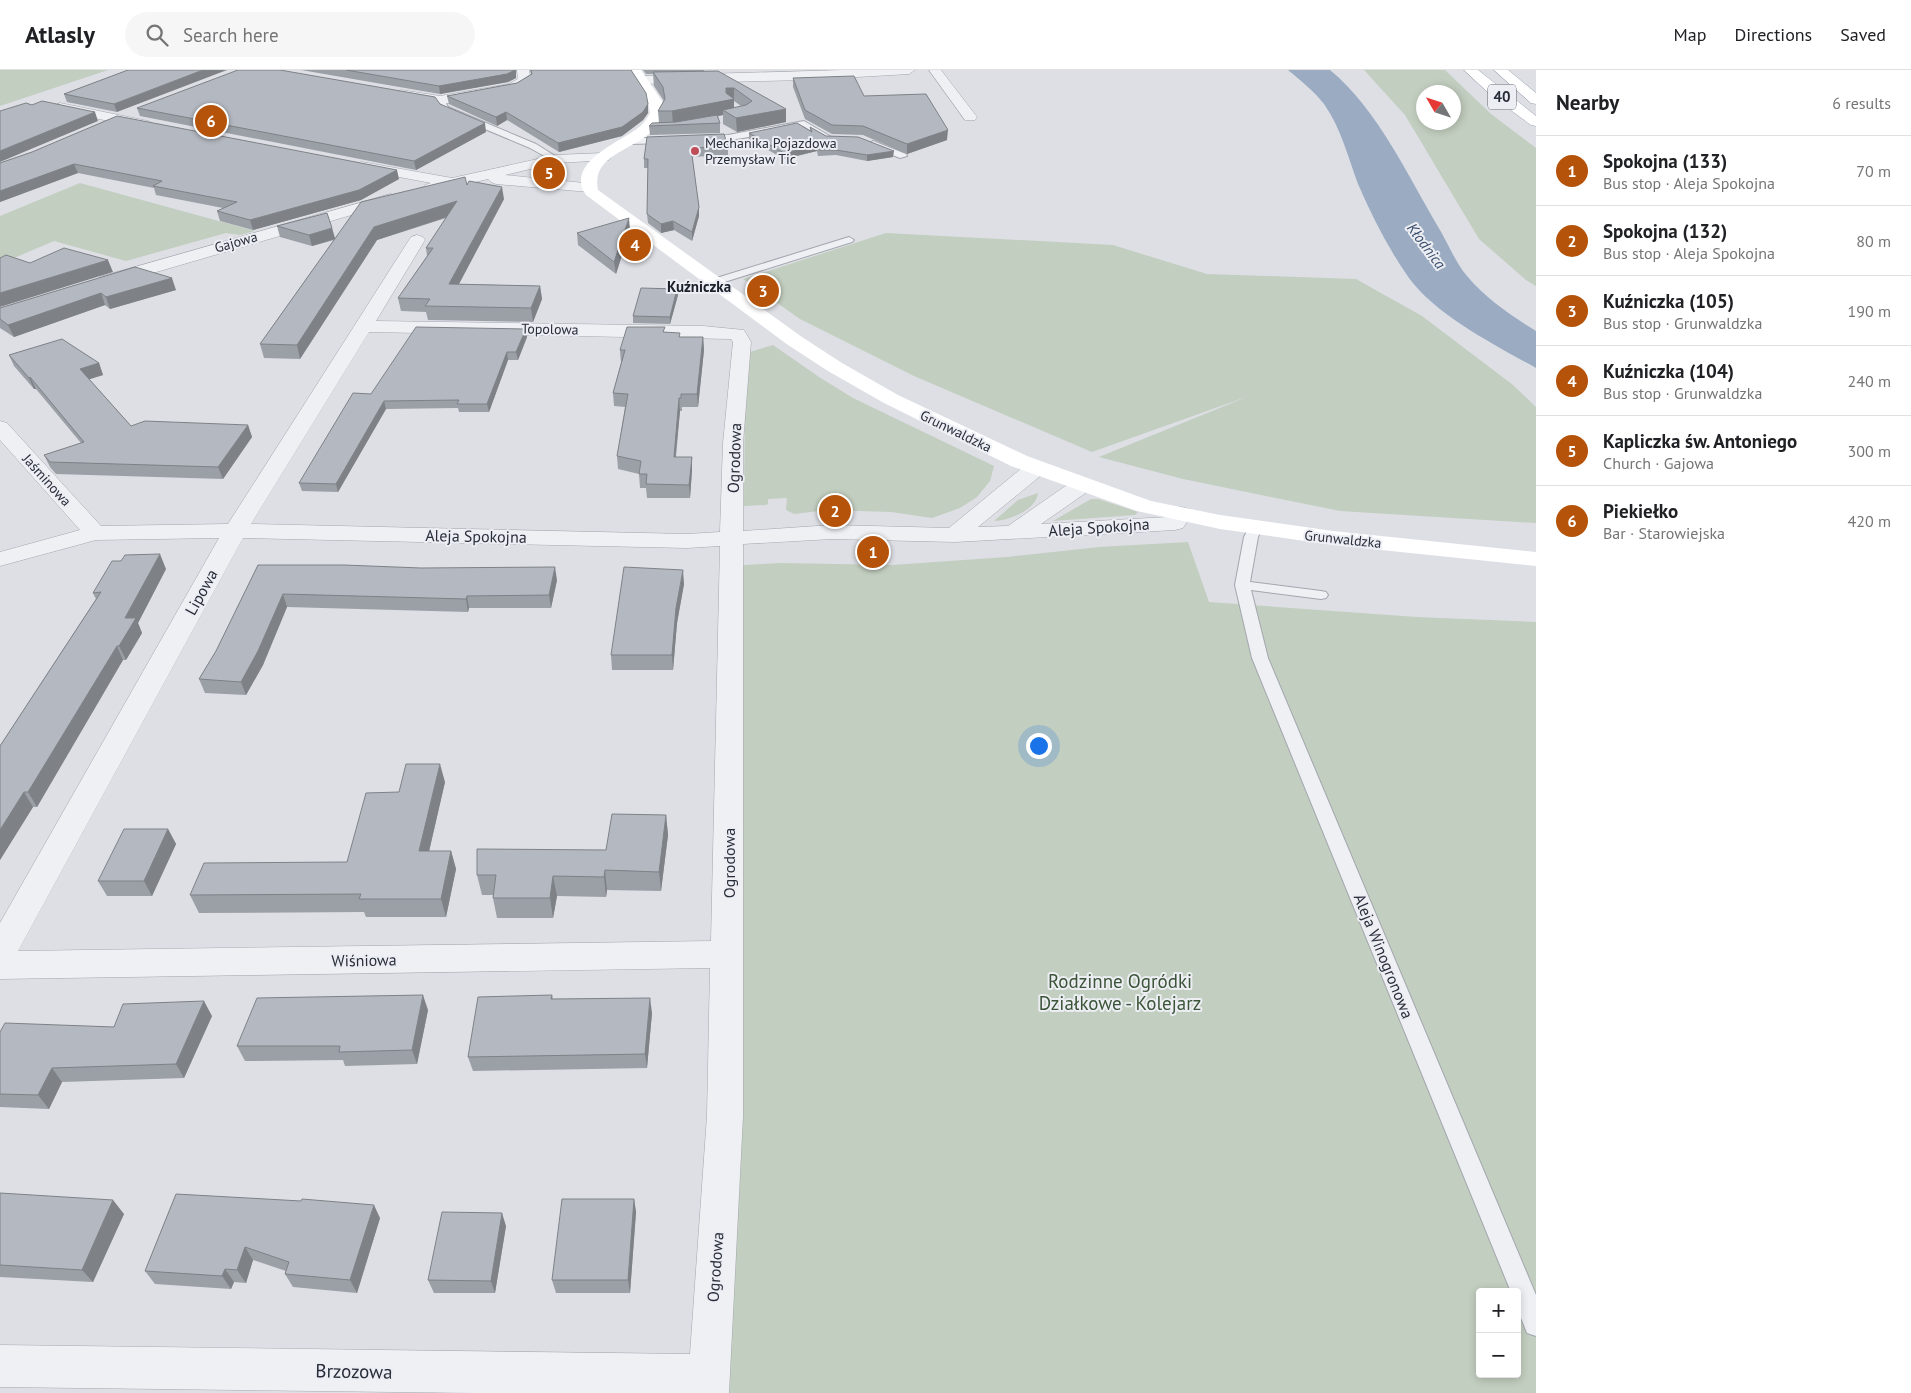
<!DOCTYPE html>
<html lang="en">
<head>
<meta charset="utf-8">
<style>
	:root { --surface:#fff; --page:#f6f6f6; --text:#202124; --muted:#757577; --line:#e0e0e0; --accent:#b45309 }
	body { margin:0; font-family:"PT Sans",sans-serif; background:var(--page); color:var(--text) }
	.controls { position:absolute; right:15px; bottom:15px; display:grid; overflow:hidden; border-radius:5px; box-shadow:0 2px 8px #0003 }
	.controls button { width:45px; height:45px; display:grid; place-items:center; padding:0; border:0; border-bottom:1px solid var(--line); background:var(--surface); color:var(--text); font:25px sans-serif }
	.compass { position:absolute; left:1416px; top:15px; width:45px; height:45px; border-radius:50%; background:var(--surface); box-shadow:0 2px 8px #0003; rotate:309deg }
	.you { position:absolute; left:1038px; top:675px; width:18px; height:18px; margin:-12px; border:4px solid #fff; border-radius:50%; background:#1a73e8; box-shadow:0 0 0 8px #1a73e833 }
	.badge { display:grid; place-items:center; width:32px; height:32px; border-radius:50%; background:var(--accent); color:#fff; font-size:16px; font-weight:700 }
	.pin { position:absolute; translate:-50% -50%; border:2px solid #fff; box-shadow:0 1px 5px #0006 }
	.list { margin:0; padding:0; list-style:none }
	h2 { display:flex; justify-content:space-between; align-items:center; height:65px; margin:0; padding:0 20px; font-size:21px }
	h2 small { font-size:16px; font-weight:400; color:var(--muted) }
	.list li { display:grid; grid-template-columns:32px 1fr auto; gap:15px; align-items:center; box-sizing:border-box; height:70px; padding:0 20px; border-top:1px solid var(--line) }
	.list b { display:block; font-size:19px; white-space:nowrap }
	.list p { margin:0; font-size:16px; white-space:nowrap; color:var(--muted) }
	.list em { font-size:16px; font-style:normal; color:var(--muted) }
	.icon { flex:none; width:28px; height:28px; fill:none; stroke:currentColor; stroke-width:2; stroke-linecap:round; stroke-linejoin:round }
	.map { position:relative; flex:none; width:1536px; height:1323px; overflow:hidden }
	header { display:flex; align-items:center; gap:30px; box-sizing:border-box; height:70px; padding:0 25px; background:var(--surface); border-bottom:1px solid var(--line) }
	header strong { font-size:24px }
	nav { display:flex; gap:28px; margin-inline-start:auto; font-size:18px }
	.search { width:350px; height:45px; background:var(--page); display:flex; align-items:center; gap:12px; box-sizing:border-box; padding:0 18px; border-radius:28px; color:var(--muted); font-size:19px }
	main { display:flex }
	aside { flex:1; background:var(--surface) }
	.map>svg:first-child { display:block }
	.green { fill:#c2cebf; fill-rule:evenodd }
	.water { fill:#9bacc2 }
	.lines { fill:none; stroke-linecap:round; stroke-linejoin:round }
	.lane-casing { stroke:#a3a6ae; stroke-width:2 }
	.street-casing { stroke:#a3a6ae; stroke-width:1 }
	.primary-casing { stroke:#9da3af; stroke-width:1 }
	.lane { fill:#eff0f4; fill-rule:evenodd }
	.street { fill:#eff0f4; fill-rule:evenodd }
	.secondary { fill:#fff; fill-rule:evenodd }
	.primary { fill:#fff; fill-rule:evenodd }
	.wall { fill:#9b9fa6; fill-rule:evenodd }
	.shaded-wall { fill:#7e8287 }
	.building { fill:#b4b9c1; stroke:#7e8287 }
	.poi-dot { fill:#bf4d58; stroke:#eceef3; stroke-width:2 }
	.labels { text-anchor:middle; stroke-width:4; stroke-linejoin:round; paint-order:stroke }
	.far-poi-label { font-size:14px; fill:#282d3a; stroke:#eceef3; text-anchor:start }
	.far-street-label { font-size:14px; fill:#282d3a; stroke:#eceef3 }
	.shield { fill:#eceef3; stroke:#636772; stroke-width:1 }
	.shield-label { font-size:15px; font-weight:bold; fill:#282d3a }
	.far-water-label { font-size:15px; font-style:italic; fill:#364a69; stroke:#eceef3 }
	.far-neighbourhood-label { font-size:15px; font-weight:bold; fill:#1a1f2a; stroke:#eceef3 }
	.street-label { font-size:16px; fill:#282d3a; stroke:#eceef3 }
	.near-park-label { font-size:19px; fill:#3b5437; stroke:#eceef3 }
	.near-street-label { font-size:19px; fill:#282d3a; stroke:#eceef3 }
</style>
</head>
<body>
<header>
<strong>Atlasly</strong>
<div class="search"><svg class="icon" aria-label="search" viewBox="0 0 24 24"><circle cx="10" cy="10" r="6"/><path d="M15 15l6 6"/></svg>Search here</div>
<nav><a>Map</a><a>Directions</a><a>Saved</a></nav>
</header>
<main>
<div class="map">
<svg width="1536" height="1323" viewBox="0 0 1536 1323">
	<rect width="100%" height="100%" fill="#dddfe5"/>
	<!-- green -->
	<path class="green" d="M0,0h108l-108,36z
		M1364,0h81l46,44 45,34v138l-10,-6 -47,-41 -74,-124zM1424,22h30v30h-30z
		M80,113l175,48 -15,4 -14,-2 -100,28 -72,-20 -54,23v-48z
		M886,163l227,12 94,29 149,5 66,37 91,69 23,22v116l-196,-12 -157,-32 -84,-22 150,-61 -157,56 -178,-76 -114,-57 -57,-40z
		M773,275l46,32 34,21 141,68 -4,15 -13,16 -17,11 -28,10 -41,-6 -64,-2 -33,4 -8,-4 1,-12 -19,1v5l-2,1 -22,1 1,-119 5,-35z
		M1038,423c-2,17 -28,27 -44,28l24,-21z
		M1091,429h7l40,13 -3,3 -82,6z
		M1188,472l21,60 208,15 119,5v771h-829l21,-819 16,-9 37,-2 111,2 115,-8 92,-10zM1480,1222h37v82h-37z"/>
	<!-- water -->
	<path class="water" d="M1288,0h42c47,38 79,108 110,160 9,16 16,33 27,46 19,23 45,40 69,55v37c-41,-23 -99,-52 -127,-90 -20,-28 -37,-62 -51,-94 -10,-27 -17,-56 -34,-80 -10,-13 -24,-24 -36,-34z"/>
	<g class="lines">
		<defs>
			<path id="lane" d="M437,28h6l5,9 88,37 24,15 -7,2 -23,-13 -88,-37 -6,-11z
				M804,51l29,17 -7,2 -23,-14c-18,3 -92,22 -103,13l4,-3 24,-1z
				M667,68l3,1v4l-41,1 -4,-3 4,-3z
				M873,71l33,13 1,2 -7,2 -30,-12 -1,-2z
				M849,167l5,3 -2,2 -134,42 -4,1 -5,-3 1,-2z
				M1255,454l7,4 -4,9 -8,45 71,9 5,1 2,3 -2,3 -5,1 -70,-9 17,68 268,637v41l-9,-3 -10,-25v-16h-6l-259,-634 -17,-73 9,-48 6,-12z"/>
			<path id="street" d="M517,0h12l2,11c-7,10 -78,23 -92,23 -9,-1 -40,-4 -45,-10l7,-4 39,6 69,-12 9,-5z
				M843,0h72l-6,4 -104,6 -164,4 -6,-4 6,-4z
				M929,0h12l36,47 -2,3h-10z
				M60,33l88,18 7,4 -7,4 -93,-19 -2,-3z
				M604,83l5,1 2,3 -2,3 -53,3 -51,12 89,9 3,3 -3,3 -5,2 -93,-8 -5,-2 -3,-3 -58,14 -5,-2 -3,-3 3,-3 6,-2 -69,-13 -5,-1 -2,-3 2,-3 5,-1 90,16 104,-23z
				M391,124l5,2 3,3 -3,3 -284,83 -6,1 -6,-1 -3,-4 3,-4z
				M417,165l6,2 2,3 -49,81 327,5 41,4 7,12 -8,101v88l89,-6 117,3 79,-65 8,-1 8,1 3,5 -3,5 -66,54 30,-1 66,-46 8,-2 8,2 3,5 -3,5 -49,34 127,-7 5,-8 8,-2 8,2 3,5 -9,14 -8,2 -220,12 -123,-3 -89,5v572l-14,277h-255l-474,-6v-42l690,9 17,-238 3,-148 -710,11v-56l219,-385 -123,2 -96,26v-14l80,-22 -80,-90v-19l7,2 94,103 127,-2 181,-284 2,-3zM369,262l362,7 2,3 -10,101 -3,89 -33,2 -436,-10zM243,468l444,10 33,-2 -9,395 -693,10z"/>
			<path id="primary" d="M1464,0h14l58,46v10l-5,-1 -37,-27z
				M1494,0h14l28,23v11l-5,-1z"/>
		</defs>
		<!-- lane casing -->
		<use href="#lane" class="lane-casing"/>
		<!-- street casing -->
		<use href="#street" class="street-casing"/>
		<!-- primary casing -->
		<use href="#primary" class="primary-casing"/>
		<!-- lane -->
		<use href="#lane" class="lane"/>
		<!-- street -->
		<use href="#street" class="street"/>
		<!-- secondary -->
		<path class="secondary" d="M629,0h12l21,31 2,12c-4,7 -8,14 -14,20 -20,18 -59,23 -52,57l204,147 40,26 56,32 129,61 124,45 69,14 113,16 203,21v14l-203,-21 -113,-16 -83,-18 -126,-45 -127,-63 -56,-32 -40,-26 -202,-150c-22,-32 34,-53 52,-67 5,-4 9,-9 12,-15l-2,-12z"/>
		<!-- primary -->
		<use href="#primary" class="primary"/>
	</g>
	<!-- wall -->
	<path class="wall" d="M128,0l-11,42 -50,-10 -3,-8z
		M301,0h215v8l-8,4 -68,12z
		M530,0h101l17,34v9l-5,7 -21,16 -63,16 -52,-32 -10,6 -48,-22 -2,-8 70,-13 14,-9z
		M643,0h61v1h14l68,51 -49,10 -14,-8v-9l-5,1 2,7v10l-70,2 -1,-9 10,-3 -1,-12 6,-10 -10,-15 -1,-12h-7zM734,31l7,5 -7,2z
		M793,8l71,18 83,44 -40,14 -44,-19 -31,-1 -27,-15 -12,-32z
		M440,34l46,28 -70,38 -276,-54 -3,-8z
		M810,57l16,9 67,21 -26,4 -31,-6 -18,1 -1,-5 -33,8 -35,-20v-6l61,-2z
		M647,67l81,10v8l-36,2 7,50v9l-7,25 -18,-11 -13,3 -13,-10 -1,-9 1,-46h-4v-9z
		M32,82l367,27 -38,21 -108,30 -33,-9 -3,-10 6,-3 -67,-13 -2,-7 -76,-15 -78,29v-39z
		M467,115l37,14 -45,85 81,2 2,13 -9,23 -105,-2 -2,-8 -25,-1 -3,-13 29,-42 -1,-8 20,-30 -69,22 -77,119 -36,-1 -4,-14 74,-104 -22,6 -32,-9 -3,-11 55,2 3,10z
		M630,160l-14,44 -38,-29 -1,-12z
		M135,197l41,23 -66,19 -5,-4 -91,32 -14,-9v-20z
		M678,225l-8,29 -37,-1v-7z
		M665,262l15,5h23l1,13 -6,57h-16v4h-2l-4,46h16v13l-2,28h-43l-1,-10h-6l-1,-14 -21,-5 -1,-13 8,-49 -11,-1 -1,-13 8,-30 -1,-13z
		M527,267l-9,23h-10l-19,52h-30l-1,-4 -72,1 -48,83 -36,-1 -3,-8 72,-89z
		M9,285l90,8 4,12 -14,4 42,47 117,-1 4,12 -29,42 -167,-5 -6,-7 -6,-12 37,-12 -45,-54h-2l-20,-23z
		M258,495l299,15 -6,28h-82l-1,4 -181,-5 -24,58 -17,30 -41,-2 -6,-14 17,-28z
		M166,499l-28,54 4,10 -16,27h-3l-86,147h-4l-33,53v-114l96,-147 -3,-6z
		M684,514l-7,39 -4,47h-61l-1,-15z
		M445,712l-16,69h22l5,18 -10,48h-80l-2,-5 -165,1 -9,-18 157,-33 52,-70z
		M666,745l2,20 -7,56 -54,-1 -1,7 -49,-1 -4,22h-56l-4,-20v-3h-11l-5,-20 129,-25z
		M168,759l8,15 -24,52h-45l-9,-15z
		M552,925l1,4 99,14 -5,55 -174,3 -5,-14z
		M428,940l-11,54 -72,2 -2,-6 -98,1 -8,-15z
		M212,946l-28,62 -122,4 -13,27 -49,-2v-75l114,-5z
		M0,1123l124,21 -31,68 -93,-5z
		M176,1124l204,24 -23,75 -64,-6 -8,-13 1,-3 -33,-11 -7,23 -12,-1 -3,7 -76,-5 -10,-13z
		M634,1129l2,13 -6,81h-74l-4,-13z
		M506,1156l-11,67h-61l-6,-13z"/>
	<!-- shaded-wall -->
	<path class="shaded-wall" d="M203,0h24l-110,42 -3,-8z
		M516,0v8l-8,4 -68,12 -1,-8z
		M726,18h8v25l-11,-3v5l-50,10 -1,-14 54,-18z
		M648,34v9l-5,7 -21,16 -63,16 -1,-9z
		M786,39v13l-49,10 -1,-14z
		M95,42l3,9 -98,41v-11z
		M506,42l1,8 -10,6 -1,-9z
		M485,53l1,9 -70,38 -2,-9z
		M948,60l-1,10 -40,14v-10z
		M817,76v5l-33,8v-6z
		M894,81l-1,6 -26,4v-6z
		M74,94l4,9 -78,29v-11z
		M397,100l2,9 -38,21 -108,30 -3,-10z
		M502,117l2,12 -52,98 -3,-13z
		M457,131l2,12 -82,27 -77,119 -3,-14 77,-118z
		M699,137v9l-7,25v-9z
		M629,148l1,12 -14,44 -2,-12z
		M673,151l1,9 -13,3v-9z
		M332,158l3,11 -23,7 -3,-11z
		M108,190l5,12 -113,35v-14z
		M172,208l4,12 -66,19 -4,-12z
		M540,216l2,13 -9,23 -2,-14z
		M677,219l1,6 -8,29v-7z
		M101,223l4,12 -91,32 -6,-12z
		M526,259l1,8 -9,23 -2,-8z
		M703,267l1,13 -6,57 -1,-13z
		M507,282l1,8 -19,52 -2,-8z
		M99,293l4,12 -19,6 -4,-12z
		M30,307l6,12h-2l-5,-11z
		M679,328l1,13 -6,59v-13z
		M384,331l2,8 -48,83 -2,-8z
		M248,355l4,12 -29,42 -5,-12z
		M692,387v13l-2,28 -1,-13z
		M160,484l6,15 -28,54 4,10 -16,27 -7,-14 6,-28z
		M555,497l2,13 -6,28 -2,-13z
		M683,500l1,14 -7,39 -4,47 -1,-15 4,-47z
		M283,524l4,13 -24,58 -17,30 -5,-13z
		M467,526l2,12 -1,4 -2,-13z
		M117,576l6,14 -86,147 -9,-15z
		M440,694l5,18 -20,87 -6,-18z
		M24,722l9,15 -33,53v-30z
		M666,745l2,20 -7,56 -2,-19z
		M168,759l8,15 -24,52 -8,-15z
		M451,781l5,18 -10,48 -5,-18z
		M605,800l2,20 -1,7 -2,-20z
		M553,806l4,20 -4,22 -3,-20z
		M423,925l5,15 -11,54 -5,-14z
		M650,928l2,15 -5,55 -2,-14z
		M204,931l8,15 -28,62 -8,-14z
		M52,998l10,14 -13,27 -11,-14z
		M634,1129l2,13 -6,81 -2,-13z
		M113,1130l11,14 -31,68 -11,-12z
		M374,1135l6,13 -23,75 -7,-13z
		M502,1143l4,13 -11,67 -4,-12z
		M245,1177l8,13 -7,23 -9,-13z
		M225,1199l9,13 -3,7 -9,-13z"/>
	<!-- building -->
	<path class="building" d="M128,0h75l-89,34 -50,-10z
		M238,0h42l155,27 5,7 45,19 -71,38 -277,-53z
		M346,0h169l-8,4 -68,12z
		M531,0h100l15,23 2,11 -5,8 -21,15 -64,16 -52,-31 -10,5 -49,-21 70,-13 15,-9z
		M718,1l68,38 -50,9 -13,-8 23,-5 6,-4 -18,-13h-8v5l8,6 -62,12h-14l7,-12 -2,-12 -10,-15z
		M854,6l10,20 62,-2 22,36 -41,14 -44,-18 -31,-1 -27,-15 -12,-32z
		M42,31l53,11 -95,39v-40l26,-8 6,2z
		M717,45l3,8 -71,3 3,-3 24,-1z
		M117,46l280,54 -38,20 -109,30 -33,-9 20,-9 -84,-16 9,-5 -88,-17 -74,27v-28l32,-11z
		M797,53l15,9 -2,-5 16,9 32,1 36,14 -27,4 -31,-5h-17l-2,-4 -33,7 -35,-20z
		M724,64l4,13 -37,1 8,59 -7,25 -19,-11 -12,3 -14,-10 1,-55h-4l3,-22z
		M465,107l2,8 2,-4 33,6 -53,97 91,2 -9,22 -106,-2 5,-7 -32,-1 35,-50h-7l31,-47 -83,26 -77,118 -37,-1 101,-142z
		M327,143l5,15 -23,7 -32,-9z
		M629,148l-15,44 -37,-29z
		M64,178l44,12 -108,33v-35l6,-3 24,8z
		M135,197l37,11 -66,19 -5,-4 -93,32 -8,-6v-11z
		M641,218l36,1 -7,28 -37,-1z
		M416,257l110,2 -10,23h-9l-20,52h-30l2,-4 -75,1 -48,83 -37,-1 54,-90 18,1z
		M627,257h38l-2,5 17,1 -1,4h24l-6,57h-16v4h-2l-5,59h18l-3,28 -43,-1 1,-10h-8l2,-13 -24,-5 11,-62 -15,-1 12,-43h-5z
		M62,269l37,24 -19,6 51,57 14,-5 103,4 -30,42 -168,-5 -6,-7 40,-13 -54,-65 -1,1 -20,-23z
		M160,484l-35,64h11l-17,28h-2l-89,146h-4l-24,38v-84l101,-154 -8,1 19,-32h9l4,-6z
		M258,495h86l77,3 134,-1 -6,28 -82,1 -1,3 -183,-5 -25,57 -17,31 -42,-3 17,-28z
		M624,497l59,3 -7,38 -4,47h-61z
		M406,694h34l-21,87h32l-10,48h-82l2,-5 -171,1 14,-32 143,-1 19,-69 33,-1z
		M612,744l54,1 -7,57 -54,-2 -1,7 -51,-1 -3,22h-57l3,-23h-19v-26l129,1z
		M124,759h44l-24,52h-46z
		M423,925l-11,55 -73,2 1,-6h-103l20,-48z
		M552,925l-1,4 99,-1 -5,56 -177,3 10,-60z
		M204,931l-28,63 -124,4 -14,27 -38,-1v-62l5,-9 109,4 9,-23z
		M0,1123l113,7 -31,70 -82,-5z
		M176,1124l125,7 1,-2 72,6 -24,75 -65,-6 4,-12 -44,-15 -8,23 -12,-1 -3,7 -77,-5z
		M562,1129h72l-6,81h-76z
		M442,1142l60,1 -11,68 -63,-1z"/>
	<!-- markers -->
	<circle class="poi-dot" cx="695" cy="81" r="5"/>
	<g class="labels">
		<!-- far-poi labels -->
		<g class="far-poi-label">
			<text x="705" y="78">Mechanika Pojazdowa<tspan x="705" dy="16">Przemysław Tic</tspan></text>
		</g>
		<!-- far-street labels -->
		<g class="far-street-label">
			<text transform="translate(236 172) rotate(-16)" y="5">Gajowa</text>
			<text transform="translate(550 259) rotate(1)" y="5">Topolowa</text>
			<text transform="translate(956 361) rotate(26)" y="5">Grunwaldzka</text>
			<text transform="translate(47 410) rotate(48)" y="5">Jaśminowa</text>
			<text transform="translate(1343 469) rotate(6)" y="5">Grunwaldzka</text>
		</g>
		<!-- shield labels -->
		<rect class="shield" x="1488" y="14.5" width="28" height="25" rx="4"/>
		<g class="shield-label">
			<text x="1502" y="32">40</text>
		</g>
		<!-- far-water labels -->
		<g class="far-water-label">
			<text transform="translate(1426 176) rotate(53)" y="5">Kłodnica</text>
		</g>
		<!-- far-neighbourhood labels -->
		<g class="far-neighbourhood-label">
			<text x="699" y="222">Kuźniczka</text>
		</g>
		<!-- street labels -->
		<g class="street-label">
			<text transform="translate(734 388) rotate(-88)" y="6">Ogrodowa</text>
			<text transform="translate(1099 457) rotate(-4)" y="6">Aleja Spokojna</text>
			<text transform="translate(476 466) rotate(1)" y="6">Aleja Spokojna</text>
			<text transform="translate(201 522) rotate(-61)" y="6">Lipowa</text>
			<text transform="translate(729 793) rotate(-90)" y="6">Ogrodowa</text>
			<text transform="translate(1384 886) rotate(68)" y="6">Aleja Winogronowa</text>
			<text transform="translate(364 890) rotate(-1)" y="6">Wiśniowa</text>
			<text transform="translate(715 1197) rotate(-86)" y="6">Ogrodowa</text>
		</g>
		<!-- near-park labels -->
		<g class="near-park-label">
			<text x="1120" y="918">Rodzinne Ogródki<tspan x="1120" dy="22">Działkowe - Kolejarz</tspan></text>
		</g>
		<!-- near-street labels -->
		<g class="near-street-label">
			<text transform="translate(354 1301) rotate(1)" y="7">Brzozowa</text>
		</g>
	</g>
</svg>
<div class="controls">
<button>+</button>
<button>−</button>
</div>
<svg class="compass" viewBox="-18 -18 36 36"><path d="M0-13l5 13h-10z" fill="#e53935"/><path d="M0 13l5-13h-10z" fill="#757577"/></svg>
<div class="you"></div>
<div class="pin badge" style="left:873px;top:482px">1</div>
<div class="pin badge" style="left:835px;top:441px">2</div>
<div class="pin badge" style="left:763px;top:221px">3</div>
<div class="pin badge" style="left:635px;top:175px">4</div>
<div class="pin badge" style="left:549px;top:103px">5</div>
<div class="pin badge" style="left:211px;top:51px">6</div>
</div>
<aside>
<h2>Nearby<small>6 results</small></h2>
<ul class="list">
<li><span class="badge">1</span><div><b>Spokojna (133)</b><p>Bus stop · Aleja Spokojna</p></div><em>70 m</em></li>
<li><span class="badge">2</span><div><b>Spokojna (132)</b><p>Bus stop · Aleja Spokojna</p></div><em>80 m</em></li>
<li><span class="badge">3</span><div><b>Kuźniczka (105)</b><p>Bus stop · Grunwaldzka</p></div><em>190 m</em></li>
<li><span class="badge">4</span><div><b>Kuźniczka (104)</b><p>Bus stop · Grunwaldzka</p></div><em>240 m</em></li>
<li><span class="badge">5</span><div><b>Kapliczka św. Antoniego</b><p>Church · Gajowa</p></div><em>300 m</em></li>
<li><span class="badge">6</span><div><b>Piekiełko</b><p>Bar · Starowiejska</p></div><em>420 m</em></li>
</ul>
</aside>
</main>
</body>
</html>
